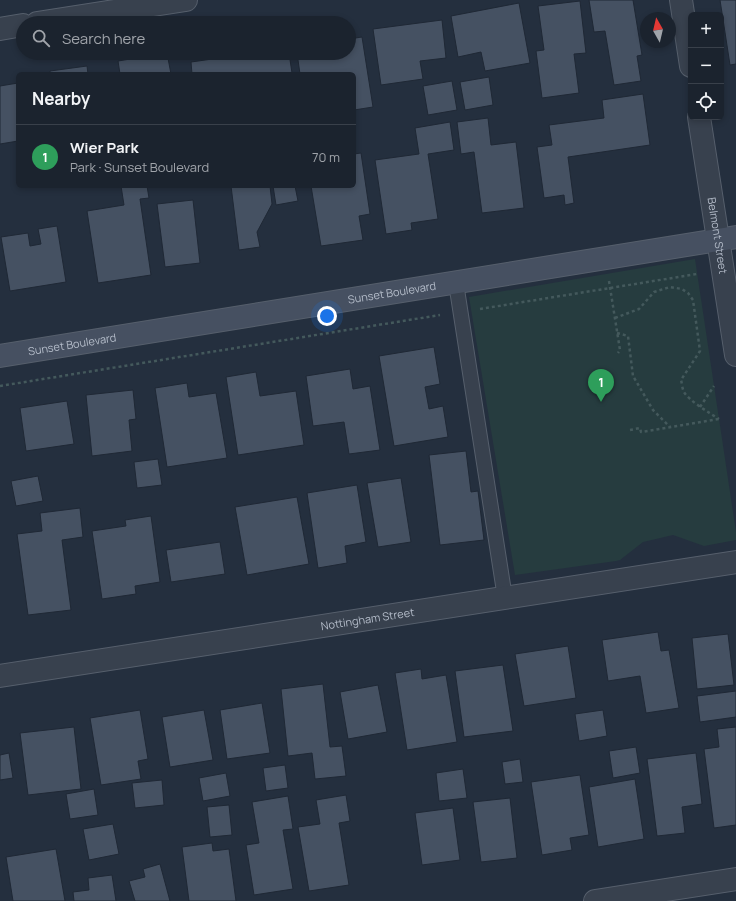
<!DOCTYPE html>
<html lang="en">
<head>
<meta charset="utf-8">
<style>
	:root { --surface:#1b232e; --page:#282f3a; --text:#f1f3f6; --muted:#a0a4aa; --line:#39404a; --accent:#8ab4f8 }
	body { margin:0; font-family:Manrope,sans-serif; background:var(--page); color:var(--text) }
	.controls { position:absolute; right:12px; top:12px; display:grid; overflow:hidden; border-radius:6px; box-shadow:0 2px 6px #0003 }
	.controls button { width:36px; height:36px; display:grid; place-items:center; padding:0; border:0; border-bottom:1px solid var(--line); background:var(--surface); color:var(--text); font:20px sans-serif }
	.compass { position:absolute; left:640px; top:12px; width:36px; height:36px; border-radius:50%; background:var(--surface); box-shadow:0 2px 6px #0003; rotate:352deg }
	.you { position:absolute; left:327px; top:316px; width:14px; height:14px; margin:-10px; border:3px solid #fff; border-radius:50%; background:#1a73e8; box-shadow:0 0 0 6px #1a73e833 }
	.badge { display:grid; place-items:center; width:26px; height:26px; border-radius:50%; background:var(--accent); color:#fff; font-size:13px; font-weight:700 }
	.pin { position:absolute; translate:-50% -33px; filter:drop-shadow(0 1px 2px #0008) }
	.pin::after { content:''; position:absolute; top:21px; width:14px; height:12px; background:inherit; clip-path:polygon(0 0,100% 0,50% 100%) }
	.list { margin:0; padding:0; list-style:none }
	h2 { display:flex; justify-content:space-between; align-items:center; height:52px; margin:0; padding:0 16px; font-size:17px }
	h2 small { font-size:13px; font-weight:400; color:var(--muted) }
	.list li { display:grid; grid-template-columns:26px 1fr auto; gap:12px; align-items:center; box-sizing:border-box; height:64px; padding:0 16px; border-top:1px solid var(--line) }
	.list b { display:block; font-size:15px; white-space:nowrap }
	.list p { margin:0; font-size:13px; white-space:nowrap; color:var(--muted) }
	.list em { font-size:13px; font-style:normal; color:var(--muted) }
	.icon { flex:none; width:22px; height:22px; fill:none; stroke:currentColor; stroke-width:2; stroke-linecap:round; stroke-linejoin:round }
	.map { position:relative; flex:none; width:736px; height:901px; overflow:hidden }
	.search { position:absolute; background:var(--surface); box-shadow:0 2px 6px #0003; left:16px; top:16px; width:340px; height:44px; display:flex; align-items:center; gap:10px; box-sizing:border-box; padding:0 14px; border-radius:22px; color:var(--muted); font-size:15px }
	.panel { position:absolute; background:var(--surface); box-shadow:0 2px 6px #0003; left:16px; top:72px; width:340px; height:116px; border-radius:6px }
	.map>svg:first-child { display:block }
	.green { fill:#263c3f }
	.building { fill:#455162; stroke:#1f2835 }
	.lines { fill:none; stroke-linecap:round; stroke-linejoin:round }
	.lane-casing { stroke:#565f6c; stroke-width:16 }
	.street-casing { stroke:#565f6c; stroke-width:24 }
	.secondary-casing { stroke:#565f6c; stroke-width:24 }
	.path { stroke:#44595c; stroke-width:2.5; stroke-dasharray:3 3; stroke-linecap:butt }
	.lane { stroke:#38414e; stroke-width:14 }
	.street { stroke:#38414e; stroke-width:22 }
	.secondary { stroke:#465061; stroke-width:22 }
	.labels { text-anchor:middle; stroke-width:3; stroke-linejoin:round; paint-order:stroke }
	.street-label { font-size:11px; fill:#b4bcc9; stroke:#1d2633 }
</style>
</head>
<body>
<div class="map">
<svg width="736" height="901" viewBox="0 0 736 901">
	<rect width="100%" height="100%" fill="#242f3e"/>
	<!-- green -->
	<path class="green" d="M695,259l41,273v8l-32,6 -31,-11 -30,7 -23,18 -4,1 -101,14 -46,-278z"/>
	<!-- building -->
	<path class="building" d="M589,0h44l9,55 -5,1 4,25 -27,4 -9,-54 -11,1z
		M720,0h16v64l-6,1z
		M580,1l6,52 -12,1 5,39 -37,5 -6,-47 8,-1 -6,-44z
		M519,3l11,60 -45,8 -4,-19 -23,5 -7,-41z
		M442,20l4,38 -26,3 3,18 -42,6 -8,-56z
		M362,37l11,70 -19,3v-36h-54l-3,-21h52v-14z
		M167,53l4,21h-51l-2,-13z
		M255,53h34l3,20 -100,1 -1,-12z
		M87,66l1,8h-38v-3z
		M489,77l4,28 -28,5 -5,-28z
		M452,81l5,29 -29,5 -5,-29z
		M18,83v58l-18,3v-58z
		M643,94l7,51 -82,12 6,46 -9,2 -1,-10 -20,3 -7,-51 15,-2 -3,-20 55,-7 -2,-18z
		M488,118l3,27 25,-3 8,66 -42,5 -8,-61 -13,2 -4,-32z
		M450,122l4,28 -26,4 10,65 -27,4 1,7 -26,4 -11,-74 44,-6 -4,-26z
		M361,153l9,61 -11,2 4,24 -42,6 -10,-60h43v-32z
		M121,186h26l2,12 -9,1 11,76 -53,8 -11,-72 37,-6z
		M231,186h39l2,18 -15,28 3,15 -21,3z
		M273,186h22l3,15 -22,4z
		M193,200l7,63 -35,4 -8,-63z
		M57,226l9,56 -56,9 -9,-54 27,-4 2,13 11,-2 -3,-15z
		M434,347l6,37 -15,3 4,22 14,-3 5,31 -54,9 -15,-90z
		M350,369l3,20 17,-3 10,64 -31,4 -5,-32 -31,4 -7,-50z
		M256,372l4,24 36,-5 8,54 -66,10 -12,-78z
		M187,383l2,14 27,-4 11,65 -60,9 -12,-79z
		M133,390l3,29 -7,1 3,31 -40,5 -6,-61z
		M67,401l7,43 -48,7 -6,-43z
		M466,451l5,41 7,-1 6,49 -44,5 -11,-90z
		M158,459l4,26 -25,3 -3,-26z
		M38,476l5,25 -27,5 -5,-25z
		M401,478l10,64 -33,5 -11,-64z
		M357,485l9,57 -21,4 2,17 -29,5 -11,-75z
		M297,497l12,67 -62,11 -12,-68z
		M80,508l3,29 -21,3 9,70 -43,5 -11,-81 25,-3 -2,-18z
		M151,516l9,66 -25,4 1,8 -34,5 -10,-68 34,-5 -1,-6z
		M220,542l5,32 -54,8 -5,-32z
		M658,632l3,19 8,-1 10,58 -33,5 -6,-37 -32,5 -6,-41z
		M728,634l6,51 -37,4 -5,-51z
		M568,646l8,52 -52,8 -9,-52z
		M503,665l10,66 -49,6 -9,-66z
		M421,669l1,10 24,-4 11,67 -50,8 -12,-77z
		M323,684l7,63 12,-1 4,30 -31,3 -3,-26 -24,3 -7,-67z
		M378,685l9,47 -39,7 -8,-47z
		M736,691v26l-36,5 -3,-26z
		M262,703l8,50 -43,6 -7,-49z
		M140,710l8,49 -10,2 3,18 -40,6 -11,-67z
		M204,710l9,50 -43,7 -8,-50z
		M603,710l4,26 -28,5 -4,-27z
		M74,727l7,62 -53,6 -8,-62z
		M736,727v98l-22,3 -10,-79 15,-2 -2,-18z
		M636,747l4,26 -27,5 -4,-27z
		M9,753l4,25 -13,2v-25z
		M696,753l6,51 -20,3 3,26 -28,3 -10,-77z
		M520,759l3,23 -18,2 -3,-22z
		M285,765l3,23 -22,3 -3,-23z
		M463,769l4,29 -28,3 -3,-28z
		M226,773l4,23 -27,5 -4,-23z
		M580,775l9,60 -19,3 2,12 -30,5 -11,-73z
		M635,779l9,60 -46,8 -9,-60z
		M162,780l2,25 -29,3 -3,-25z
		M94,789l4,26 -28,4 -4,-25z
		M346,795l4,26 -11,2 10,62 -40,6 -11,-64 22,-3 -4,-24z
		M288,796l5,33 -10,1 10,59 -39,6 -8,-50 13,-2 -7,-41z
		M510,798l7,60 -36,4 -8,-60z
		M229,805l3,30 -22,2 -3,-30z
		M453,808l7,52 -38,5 -7,-52z
		M113,824l6,30 -30,6 -6,-31z
		M212,843l1,8 16,-2 7,52h-47l-7,-54z
		M56,849l9,52h-52l-7,-44z
		M160,864l10,37h-35l-6,-20 16,-4 -2,-8z
		M112,875l4,26h-42l-1,-9 16,-2 -1,-12z"/>
	<g class="lines">
		<defs>
			<path id="lane" d="M456,283l49,315"/>
			<g id="street">
				<path d="M681,0l10,66"/>
				<path d="M37,23l149,-23"/>
				<path d="M0,29l23,-4"/>
				<path id="s1" d="M699,117l37,238"/>
				<path id="s2" d="M0,676l736,-114"/>
				<path d="M595,901l141,-22"/>
			</g>
			<g id="secondary">
				<path id="s3" d="M0,356l736,-119"/>
			</g>
		</defs>
		<!-- lane casing -->
		<use href="#lane" class="lane-casing"/>
		<!-- street casing -->
		<use href="#street" class="street-casing"/>
		<!-- secondary casing -->
		<use href="#secondary" class="secondary-casing"/>
		<!-- path -->
		<path class="path" d="M609,281l11,69 -2,3
			M480,309l217,-35
			M615,318l24,-9 15,-17 16,-5 12,2 6,4 5,7 7,51 -19,29c1,3 1,8 3,12 4,8 27,22 35,27
			M617,333l11,3 5,40 20,34 17,17
			M0,386l440,-71
			M700,407l14,-21
			M630,430l10,-2 1,4 78,-13"/>
		<!-- lane -->
		<use href="#lane" class="lane"/>
		<!-- street -->
		<use href="#street" class="street"/>
		<!-- secondary -->
		<use href="#secondary" class="secondary"/>
	</g>
	<g class="labels">
		<!-- street labels -->
		<g class="street-label">
			<text dy="4" stroke="none"><textPath href="#s1" startOffset="120">Belmont Street</textPath></text>
			<text dy="4" stroke="none"><textPath href="#s3" startOffset="397">Sunset Boulevard</textPath></text>
			<text dy="4" stroke="none"><textPath href="#s3" startOffset="73">Sunset Boulevard</textPath></text>
			<text dy="4" stroke="none"><textPath href="#s2" startOffset="372">Nottingham Street</textPath></text>
		</g>
	</g>
</svg>
<div class="controls">
<button>+</button>
<button>−</button>
<button><svg class="icon" aria-label="locate" viewBox="0 0 24 24"><circle cx="12" cy="12" r="6"/><path d="M12 2v4M12 18v4M2 12h4M18 12h4"/></svg></button>
</div>
<svg class="compass" viewBox="-18 -18 36 36"><path d="M0-13l5 13h-10z" fill="#e53935"/><path d="M0 13l5-13h-10z" fill="#a0a4aa"/></svg>
<div class="you"></div>
<div class="pin badge" style="left:601px;top:402px;background:#2e9e5b">1</div>
<div class="search"><svg class="icon" aria-label="search" viewBox="0 0 24 24"><circle cx="10" cy="10" r="6"/><path d="M15 15l6 6"/></svg>Search here</div>
<section class="panel">
<h2>Nearby<small></small></h2>
<ul class="list">
<li><span class="badge" style="background:#2e9e5b">1</span><div><b>Wier Park</b><p>Park · Sunset Boulevard</p></div><em>70 m</em></li>
</ul>
</section>
</div>
</body>
</html>
